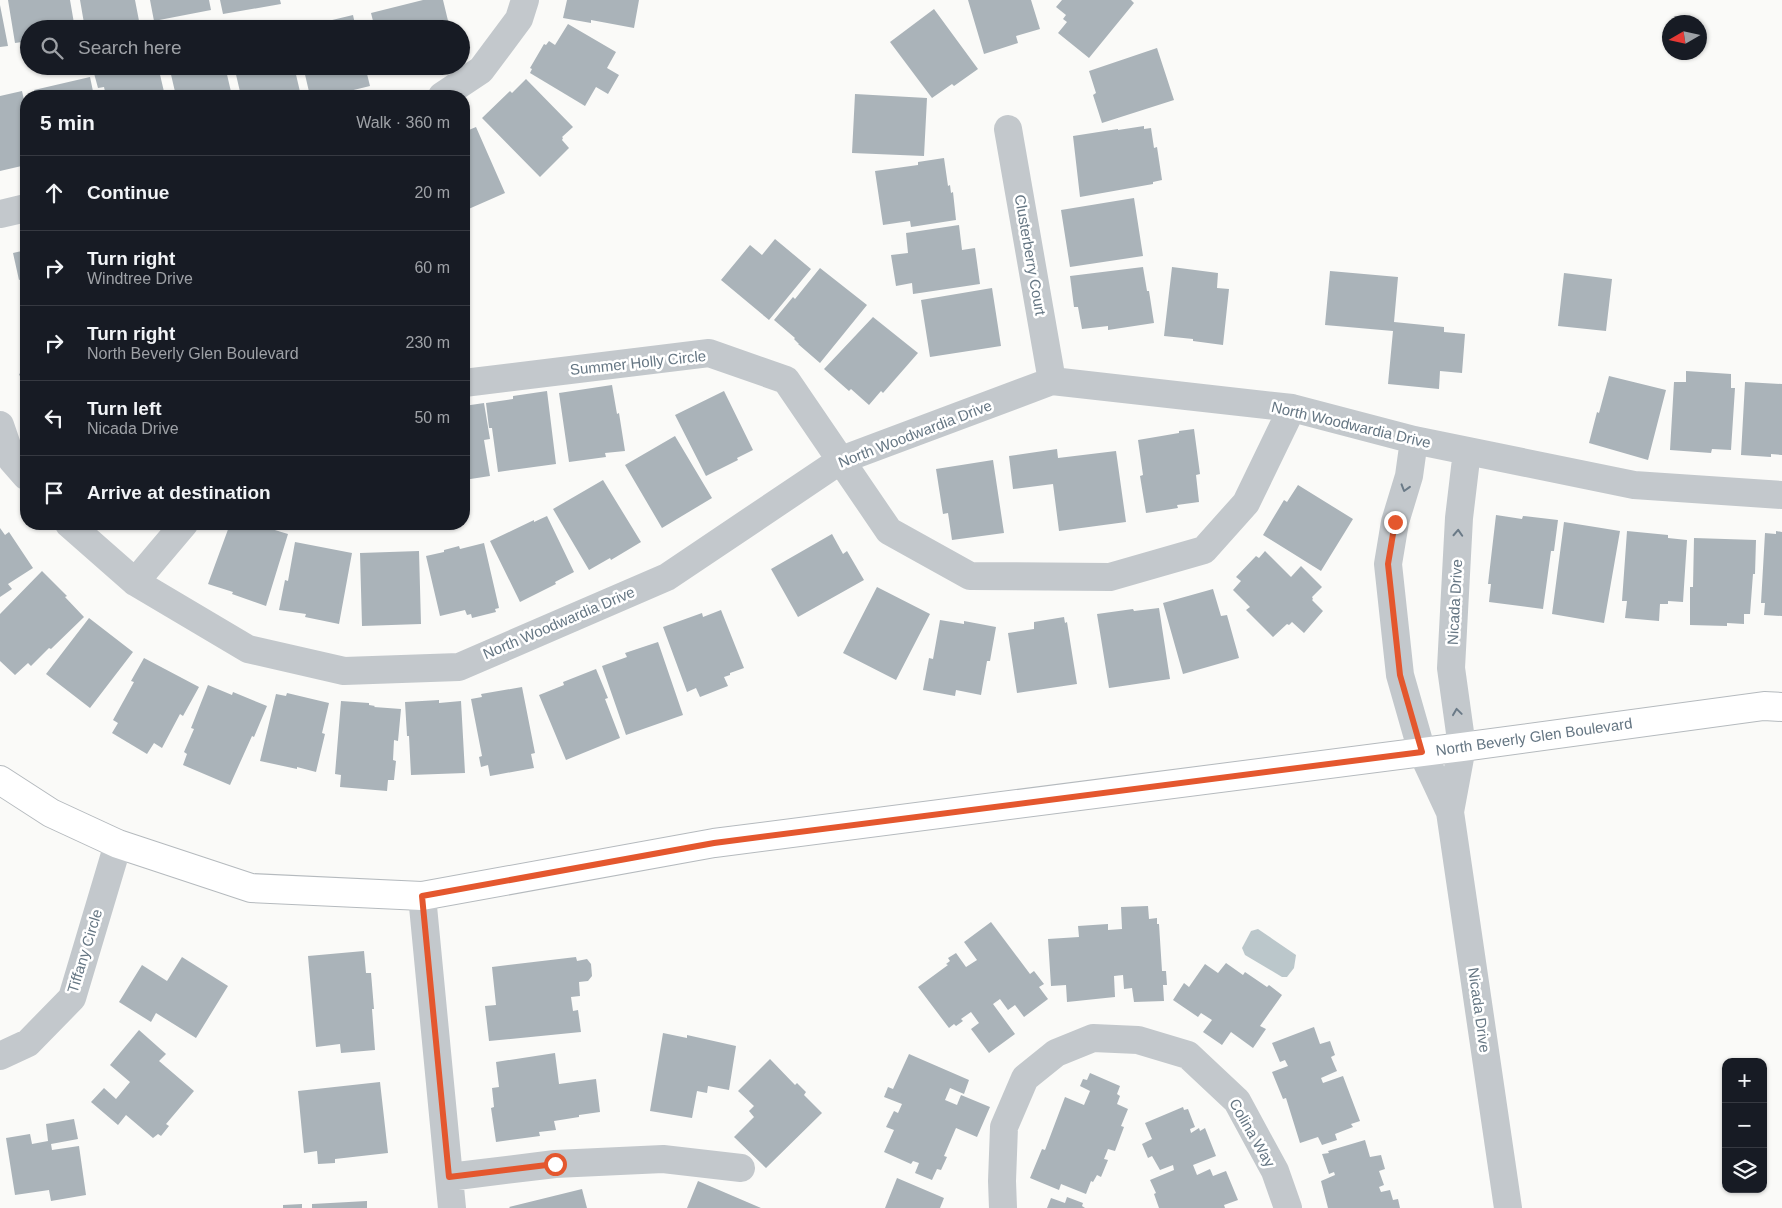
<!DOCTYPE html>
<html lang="en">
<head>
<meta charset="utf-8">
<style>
	:root { --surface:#171b24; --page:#20242c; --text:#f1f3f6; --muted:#9ea1a6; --line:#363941 }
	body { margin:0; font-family:Helvetica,sans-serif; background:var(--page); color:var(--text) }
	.controls { position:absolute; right:15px; bottom:15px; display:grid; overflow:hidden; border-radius:10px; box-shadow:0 1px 4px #0004 }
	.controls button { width:45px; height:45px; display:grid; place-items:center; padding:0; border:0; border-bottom:1px solid var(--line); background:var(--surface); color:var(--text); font:25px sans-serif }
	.compass { position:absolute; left:1662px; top:15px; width:45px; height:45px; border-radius:50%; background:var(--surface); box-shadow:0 1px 4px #0004; rotate:261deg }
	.stop { position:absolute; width:15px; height:15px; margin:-11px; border:4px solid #e4572e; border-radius:50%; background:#fff }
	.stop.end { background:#e4572e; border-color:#fff; box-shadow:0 1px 5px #0008 }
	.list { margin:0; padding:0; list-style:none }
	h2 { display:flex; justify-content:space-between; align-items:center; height:65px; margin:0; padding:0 20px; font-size:21px }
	h2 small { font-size:16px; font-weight:400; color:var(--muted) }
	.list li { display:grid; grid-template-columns:32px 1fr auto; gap:15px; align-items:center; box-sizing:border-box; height:75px; padding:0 20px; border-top:1px solid var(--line) }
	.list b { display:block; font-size:19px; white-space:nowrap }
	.list p { margin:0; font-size:16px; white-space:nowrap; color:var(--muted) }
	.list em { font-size:16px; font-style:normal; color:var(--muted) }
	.icon { flex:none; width:28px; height:28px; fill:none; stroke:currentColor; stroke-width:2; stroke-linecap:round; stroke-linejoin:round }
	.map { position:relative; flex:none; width:1782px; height:1208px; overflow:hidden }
	.search { position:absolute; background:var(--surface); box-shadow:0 1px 4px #0004; left:20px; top:20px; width:450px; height:55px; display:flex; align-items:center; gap:12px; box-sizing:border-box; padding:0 18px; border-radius:28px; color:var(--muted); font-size:19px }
	.panel { position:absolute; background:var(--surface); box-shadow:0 1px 4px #0004; left:20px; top:90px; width:450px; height:440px; border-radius:20px }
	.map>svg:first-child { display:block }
	.water { fill:#bbc7cb }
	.building { fill:#aab3b9 }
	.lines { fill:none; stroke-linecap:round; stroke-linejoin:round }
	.major-casing { stroke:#b5babe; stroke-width:30 }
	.minor { stroke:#c3c8cc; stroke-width:28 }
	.major { stroke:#fff; stroke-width:28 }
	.oneway { stroke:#6a7a87 }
	.route { stroke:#e4572e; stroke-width:6 }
	.labels { text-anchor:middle; stroke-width:5; stroke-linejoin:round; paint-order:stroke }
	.street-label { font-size:15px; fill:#657683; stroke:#fff }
</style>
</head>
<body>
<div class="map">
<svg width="1782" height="1208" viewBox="0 0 1782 1208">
	<rect width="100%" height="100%" fill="#fafaf8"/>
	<!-- water -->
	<path class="water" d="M1258,929l38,26 -2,13 -7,9h-5l-37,-22 -3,-7 9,-17z"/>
	<!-- building -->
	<path class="building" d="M8,0h62l5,29h-46v26l-4,1 -3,-14 -7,1z
		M80,0h55l5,26 -13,3h-42z
		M150,0h59l2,10 -57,11z
		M220,0h60l1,4 -58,10z
		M423,0h20l7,29h-75l-4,-16z
		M567,0h72l-5,28 -43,-8v3l-28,-5z
		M968,0h63l9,29 -24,7 2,7 -34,11z
		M1062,0h69l3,3 -45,55 -31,-25 9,-11 -4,-3 3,-4 -10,-8z
		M0,5l8,41 -8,1z
		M934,9l44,60 -24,17 -2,-2 -20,14 -42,-56z
		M353,15l3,14h-57v-1z
		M568,24l48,28 -9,16 12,7 -11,19 -12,-7 -11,19 -55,-33 2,-4 -2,-1 14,-24 2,1 3,-4 6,4z
		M1157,48l17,52 -72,23 -9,-28 3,-2 -7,-22z
		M92,66h66l7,30h-59l-2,-9 -6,1z
		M169,66h56l7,30h-56z
		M234,66h60l7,30h-60z
		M303,66h62l5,20 -33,8v-2l-18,4h-9z
		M90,77l4,19h-59l-1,-6z
		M526,79l47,48 -11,10 1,1 -1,2 7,8 -29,29 -58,-59 28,-27 2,2z
		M22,91l4,18v56l-26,6v-75z
		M855,94l72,4 -3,58 -72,-3z
		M1144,126v3l7,-1 3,20 3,-1 5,33 -9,2v2l-73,13 -7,-61 45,-7v1z
		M476,127l29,66 -41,18v-79z
		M944,158l4,28 2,-1 1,8 2,-1 3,28 -45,7 -1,-6 -27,4 -8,-54 43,-6v-3z
		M1134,198l9,58 -73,11 -9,-57z
		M959,225l3,25 13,-2 5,36 -67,10 -1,-11 -16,3 -5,-31 17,-2 -2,-20z
		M775,239l36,30 -42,51 -48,-40 29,-35 12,10z
		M26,250v45l-4,-16 -3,1 -6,-27z
		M1143,267l4,24h2l5,32 -46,7v-4l-26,3 -4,-22h-4l-4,-31z
		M1172,267l46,6 -1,15 12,1 -6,56 -30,-4v-2l-29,-3z
		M820,268l47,37 -47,58 -22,-19h1l-5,-5 1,-1 -21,-18 19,-23 2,2z
		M1330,271l68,6 -4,45 50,5v5l21,2 -3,39 -22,-2 -1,18 -51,-5 5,-53 -68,-6z
		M1564,273l48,6 -6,52 -48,-5z
		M992,288l9,58 -71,11 -9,-57z
		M873,317l45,36 -35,40 -2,-2 -12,14 -18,-16 -2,2 -25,-22z
		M26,370v21l-7,-17z
		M1686,371l45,3v14h4l-4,62 -19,-1 -1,4 -41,-3 4,-68h12z
		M1609,376l57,14 -18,70 -59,-17 8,-31 2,1z
		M1745,382l37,2v71l-11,-1v3l-30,-2z
		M612,385l5,29 2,-1 6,38 -20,2 1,4 -37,5 -10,-69z
		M547,391l9,73 -58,8 -6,-44h-3l-3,-25 27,-4v-3z
		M724,391l29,59 -16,8 1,2 -32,16 -31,-61z
		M484,403l6,36 -6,1 6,36 -26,4v-74z
		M1194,429l6,45 -4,1 3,27 -22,3 1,3 -32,5 -6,-37 3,-1 -5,-35 41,-7v-2z
		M675,436l37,62 -50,30 -37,-63z
		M1057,449l1,9 58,-7 10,71 -67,9 -6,-47 -40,5 -4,-33z
		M993,460l11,73 -52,7 -4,-27 -5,1 -7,-45z
		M603,480l38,62 -30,18 -1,-2 -21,12 -36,-61z
		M1298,485l55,34 -32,52 -58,-36 21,-35 3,2z
		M1496,515l26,4 1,-3 35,4 -4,31h-3l-8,58 -54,-7 2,-18h-3z
		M547,516l27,56 -19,10 1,2 -36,18 -30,-61 44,-21v2z
		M1564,522l56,9 -16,92 -52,-9z
		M230,524h25l33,10 -22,72 -34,-12 1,-2 -25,-8z
		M0,528l5,7 4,-3 24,36 -25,16 4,5 -12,8z
		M1627,531l41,4v3l19,2 -4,62 -15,-1v3h-8l-1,17 -34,-3 2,-17h-5z
		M1776,531l6,1v84l-18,-1 1,-12h-4l4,-70 11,1z
		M832,534l11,20 4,-3 17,29 -66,37 -27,-48z
		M1694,538l62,2 -1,34h-2l-3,40h-6v10l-17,-1v3l-37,-1v-38h3z
		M295,542l57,11 -13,71 -34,-7 1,-3 -27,-4 6,-30 3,1z
		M484,543l15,65 -4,1 1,3 -24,6 -1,-4 -4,1 -2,-5 -25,6 -14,-60 18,-4v-2l15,-4 1,3z
		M419,551l2,73 -59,2 -2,-73z
		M1265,551l26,26 10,-11 21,21 -10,10 1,2 -1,1 11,11 -19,22 -12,-11 -3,3 -2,-1 -14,13 -27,-27 4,-3 -17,-17 8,-9 -5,-4 20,-21 3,2z
		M42,571l25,25 -2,1 19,20 -33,32 -2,-1 -18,18 -3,-3 -13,12 -15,-14v-47z
		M877,587l53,27 -34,66 -53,-27z
		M1213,589l8,27 6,-1 12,43 -56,16 -20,-71z
		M1159,608l11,71 -61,9 -12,-74 36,-5 1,2z
		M721,610l23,58 -14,5v2l-6,2 4,9 -28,11 -4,-9 -9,4 -24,-65 39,-14 1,4z
		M1064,617l1,6 2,-1 10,62 -60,9 -9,-60 26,-4v-7z
		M89,618l44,34 -43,56 -44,-34z
		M940,620l24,4v-3l32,6 -6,34h-3l-6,34 -25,-5 -1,6 -32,-6 6,-32 4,1z
		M658,642l25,73 -57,20 -24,-69 25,-9 -2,-4z
		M144,658l55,29 -16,29 -3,-2 -18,34 -8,-5 -7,11 -35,-21 6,-10 -5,-3 21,-38 -3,-1z
		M596,669l12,29 -3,1 15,39 -54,22 -27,-65 25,-10 -1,-3z
		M208,685l24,10 1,-3 34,14 -13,31 -2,-1 -22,49 -47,-20 4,-11 -3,-2 10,-23 -3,-1z
		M522,687l13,66 -4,1 3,14 -44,8 -2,-11 -7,2 -2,-10 3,-1 -11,-57 11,-2 -1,-3z
		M287,693l42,10 -7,30 3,1 -9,38 -19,-5v2l-37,-8 16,-67 10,2z
		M439,700v3l22,-2 4,72 -54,2 -2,-39h-2l-2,-34z
		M341,701l28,2v2l6,1 -1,1 27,2 -3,32 -4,-1 -1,20 3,1 -2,19h-6l-1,11 -47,-4 1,-12 -6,-1z
		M1148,906l1,13 8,-1v6h2l3,47h4l1,14h-4l1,16 -30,1 -2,-14 -8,1 -1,-14 -9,1 1,21 -48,5 -1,-17 -15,1 -3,-47 31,-2 -1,-11 30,-2v6l14,-1 -1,-22z
		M991,922l39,52 4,-3 10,13 -5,3 9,12 -24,18 -9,-12 -7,5 -8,-11 -7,5 22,30 -26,19 -18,-24 8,-6 -8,-11 -10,7 2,2 -7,5 -2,-2 -5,4 -31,-41 30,-22 -2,-1 4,-3 -2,-3 8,-5 10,14 11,-7 -13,-18z
		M364,951l2,22h5l3,36h-2l3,41 -34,3 -1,-9 -24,3 -8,-91z
		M182,957l46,29 -32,52 -40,-25 -5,9 -32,-20 23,-37 25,16z
		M576,957l1,4 10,-2 4,5 1,12 -4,5 -9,1 1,14 -9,1 2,14 5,-1 3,22 -92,9 -4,-35 11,-1 -4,-38z
		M1226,963l17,12 2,-3 22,15 2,-2 13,10 -22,31 6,3 -13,19 -22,-16 -9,13 -19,-13 9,-12 -11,-7 -3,4 -25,-17 11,-17 5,4 16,-23 13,9z
		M1314,1027l6,17 10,-3 5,14 -4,2 6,14 -16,7 2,5 20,-7 17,45 -9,3 2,3 -18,7 2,6 -15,5 -4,-8 -18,6 -14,-45 -3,1 -11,-27 16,-6 -3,-6 -5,2 -8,-19z
		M139,1030l27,24 -7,7 35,30 -28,33 3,2 -8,10 -3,-2 -5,4 -27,-23 -8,10 -27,-23 13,-14 12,11 14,-17 -20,-17z
		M663,1033l24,5v-3l49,11 -7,44 -21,-4 -1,7 -10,-2 -5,27 -42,-7z
		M555,1053l4,31 37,-5 4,33 -21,3v2l-25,4 2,9 -17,2 1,4 -44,6 -5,-34 3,-1 -2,-19 7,-1 -3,-25z
		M909,1054l60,26 -5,14 -14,-6 -5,12 12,5 4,-10 29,12 -13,30 -21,-9 -12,28 3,1 -6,13 -4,-1 -5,11 -17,-7 4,-10 -6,-2 -2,3 -27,-12 10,-22 -8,-3 8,-16 4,2 4,-9 -18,-7 4,-10 5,2z
		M770,1059l25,26 2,-2 9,9 -2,3 18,18 -56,55 -32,-31 20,-20 -5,-6 5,-5 -16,-15z
		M1090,1073l30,13 -3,8 3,2 -3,8 11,5 -7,17 3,1 -9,24 -7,-2 -4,10 4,1 -7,17 -4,-2 -4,7 -2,-1 -5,13 -25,-10 -2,6 -29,-12 12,-29 3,1 20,-53 19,8 6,-14 -10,-5 3,-7 4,1z
		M380,1082l8,71 -53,6v4l-17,1 -1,-13 -13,2 -6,-62z
		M1183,1107l1,3 4,-1 7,18 -5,2 1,4 8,-5 1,3 5,-3 11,28 -23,9 4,10 13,-6 3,7 13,-5 12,29 -14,5 1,3h-66l-5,-14 2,-1 -6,-13 24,-10 -1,-5 -13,5 -8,-14 -4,2 -6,-14 10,-5 -7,-16z
		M74,1119l4,20 -27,5 1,6 27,-4 7,49 -35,6 -2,-11 -34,5 -9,-57 24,-4 2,10 16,-3 -2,-17z
		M1365,1140l5,17 11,-2 4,14 -6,2 5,14 -5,2 2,5 9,-2 3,10 5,-1 2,9h-72l-7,-27 14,-6 -1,-3 -5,2 -7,-20 7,-1 -1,-2z
		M897,1178l47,20 -4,10h-55z
		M698,1181l63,27h-74z
		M582,1189l5,19h-77l-1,-1z
		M1067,1197l16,6 -1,3 3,2h-38l4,-10 14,5z
		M367,1201v7h-55v-4z
		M302,1204v4h-19v-3z"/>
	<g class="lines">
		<defs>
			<path id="major" d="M0,780l51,33 67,31 133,44 171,8 292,-53 748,-96 302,-41 18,1"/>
		</defs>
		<!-- major casing -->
		<use href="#major" class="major-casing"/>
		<!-- minor -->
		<path class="minor" d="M442,96l39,-26 38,-51 6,-19
			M1008,129l44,252
			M0,214l26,-6
			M464,383l245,-30 77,27 103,151 81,45 140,1 94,-27 42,-47 46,-95
			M0,425l12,35 14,16
			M1414,440l-5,36 -14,46 -7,42 12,111 22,77 28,60 58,396
			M69,524l66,58 113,67 96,22 115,-4 208,-90 174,-117 211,-79 240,27 122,32 220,45 148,10
			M135,582l49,-58
			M1450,812l12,-65 -11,-79 8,-150 8,-67
			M422,896l30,312
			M0,1056l28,-13 44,-45 46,-154
			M449,1177l106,-13 108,-5 78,9
			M1003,1208l-1,-27 2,-54 21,-49 31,-25 37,-15 45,2 50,15 49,46 38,70 13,37"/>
		<!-- major -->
		<use href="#major" class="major"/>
	</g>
	<!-- one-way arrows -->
	<defs><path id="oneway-chevron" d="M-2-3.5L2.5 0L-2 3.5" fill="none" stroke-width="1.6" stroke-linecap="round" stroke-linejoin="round" transform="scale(1.25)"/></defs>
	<g class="oneway">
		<use href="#oneway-chevron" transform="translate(1405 488) rotate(107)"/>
		<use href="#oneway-chevron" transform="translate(1458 533) rotate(-87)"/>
		<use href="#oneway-chevron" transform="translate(1457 712) rotate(-98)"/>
	</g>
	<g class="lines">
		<!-- route -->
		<path class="route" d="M555,1164l-106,13 -27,-281 292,-53 708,-91 -22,-77 -12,-111 7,-42"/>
	</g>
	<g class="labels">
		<!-- street labels -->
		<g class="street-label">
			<text transform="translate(1030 255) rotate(80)" y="5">Clusterberry Court</text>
			<text transform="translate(638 363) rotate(-6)" y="5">Summer Holly Circle</text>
			<text transform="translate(1351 425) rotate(13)" y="5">North Woodwardia Drive</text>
			<text transform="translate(915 434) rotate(-21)" y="5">North Woodwardia Drive</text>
			<text transform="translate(1455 602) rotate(-87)" y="5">Nicada Drive</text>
			<text transform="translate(559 623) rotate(-23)" y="5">North Woodwardia Drive</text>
			<text transform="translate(1534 737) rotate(-8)" y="5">North Beverly Glen Boulevard</text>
			<text transform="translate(85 951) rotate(-73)" y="5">Tiffany Circle</text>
			<text transform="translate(1479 1010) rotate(82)" y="5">Nicada Drive</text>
			<text transform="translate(1252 1133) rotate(60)" y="5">Colina Way</text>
		</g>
	</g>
</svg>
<div class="controls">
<button>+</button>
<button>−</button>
<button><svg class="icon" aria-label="layers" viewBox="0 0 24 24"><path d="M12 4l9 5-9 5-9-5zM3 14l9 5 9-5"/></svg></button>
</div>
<svg class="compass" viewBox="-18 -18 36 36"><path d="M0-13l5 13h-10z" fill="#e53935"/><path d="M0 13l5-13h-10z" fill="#9ea1a6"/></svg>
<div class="stop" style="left:555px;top:1164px"></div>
<div class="stop end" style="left:1395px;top:522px"></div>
<div class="search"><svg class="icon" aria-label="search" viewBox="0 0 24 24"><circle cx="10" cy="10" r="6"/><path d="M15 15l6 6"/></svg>Search here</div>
<section class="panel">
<h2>5 min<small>Walk · 360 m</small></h2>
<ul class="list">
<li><svg class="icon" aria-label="ahead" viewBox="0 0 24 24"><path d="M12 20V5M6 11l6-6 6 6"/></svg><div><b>Continue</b></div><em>20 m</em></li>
<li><svg class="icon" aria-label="right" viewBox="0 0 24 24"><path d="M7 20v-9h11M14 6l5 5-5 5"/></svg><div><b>Turn right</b><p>Windtree Drive</p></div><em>60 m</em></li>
<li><svg class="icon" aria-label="right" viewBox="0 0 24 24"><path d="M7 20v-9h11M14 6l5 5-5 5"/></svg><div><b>Turn right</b><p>North Beverly Glen Boulevard</p></div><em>230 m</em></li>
<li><svg class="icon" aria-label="left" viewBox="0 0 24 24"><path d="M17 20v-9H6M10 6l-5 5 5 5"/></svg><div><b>Turn left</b><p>Nicada Drive</p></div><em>50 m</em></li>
<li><svg class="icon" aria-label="arrive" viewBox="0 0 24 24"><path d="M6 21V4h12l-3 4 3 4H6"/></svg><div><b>Arrive at destination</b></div></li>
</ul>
</section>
</div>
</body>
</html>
